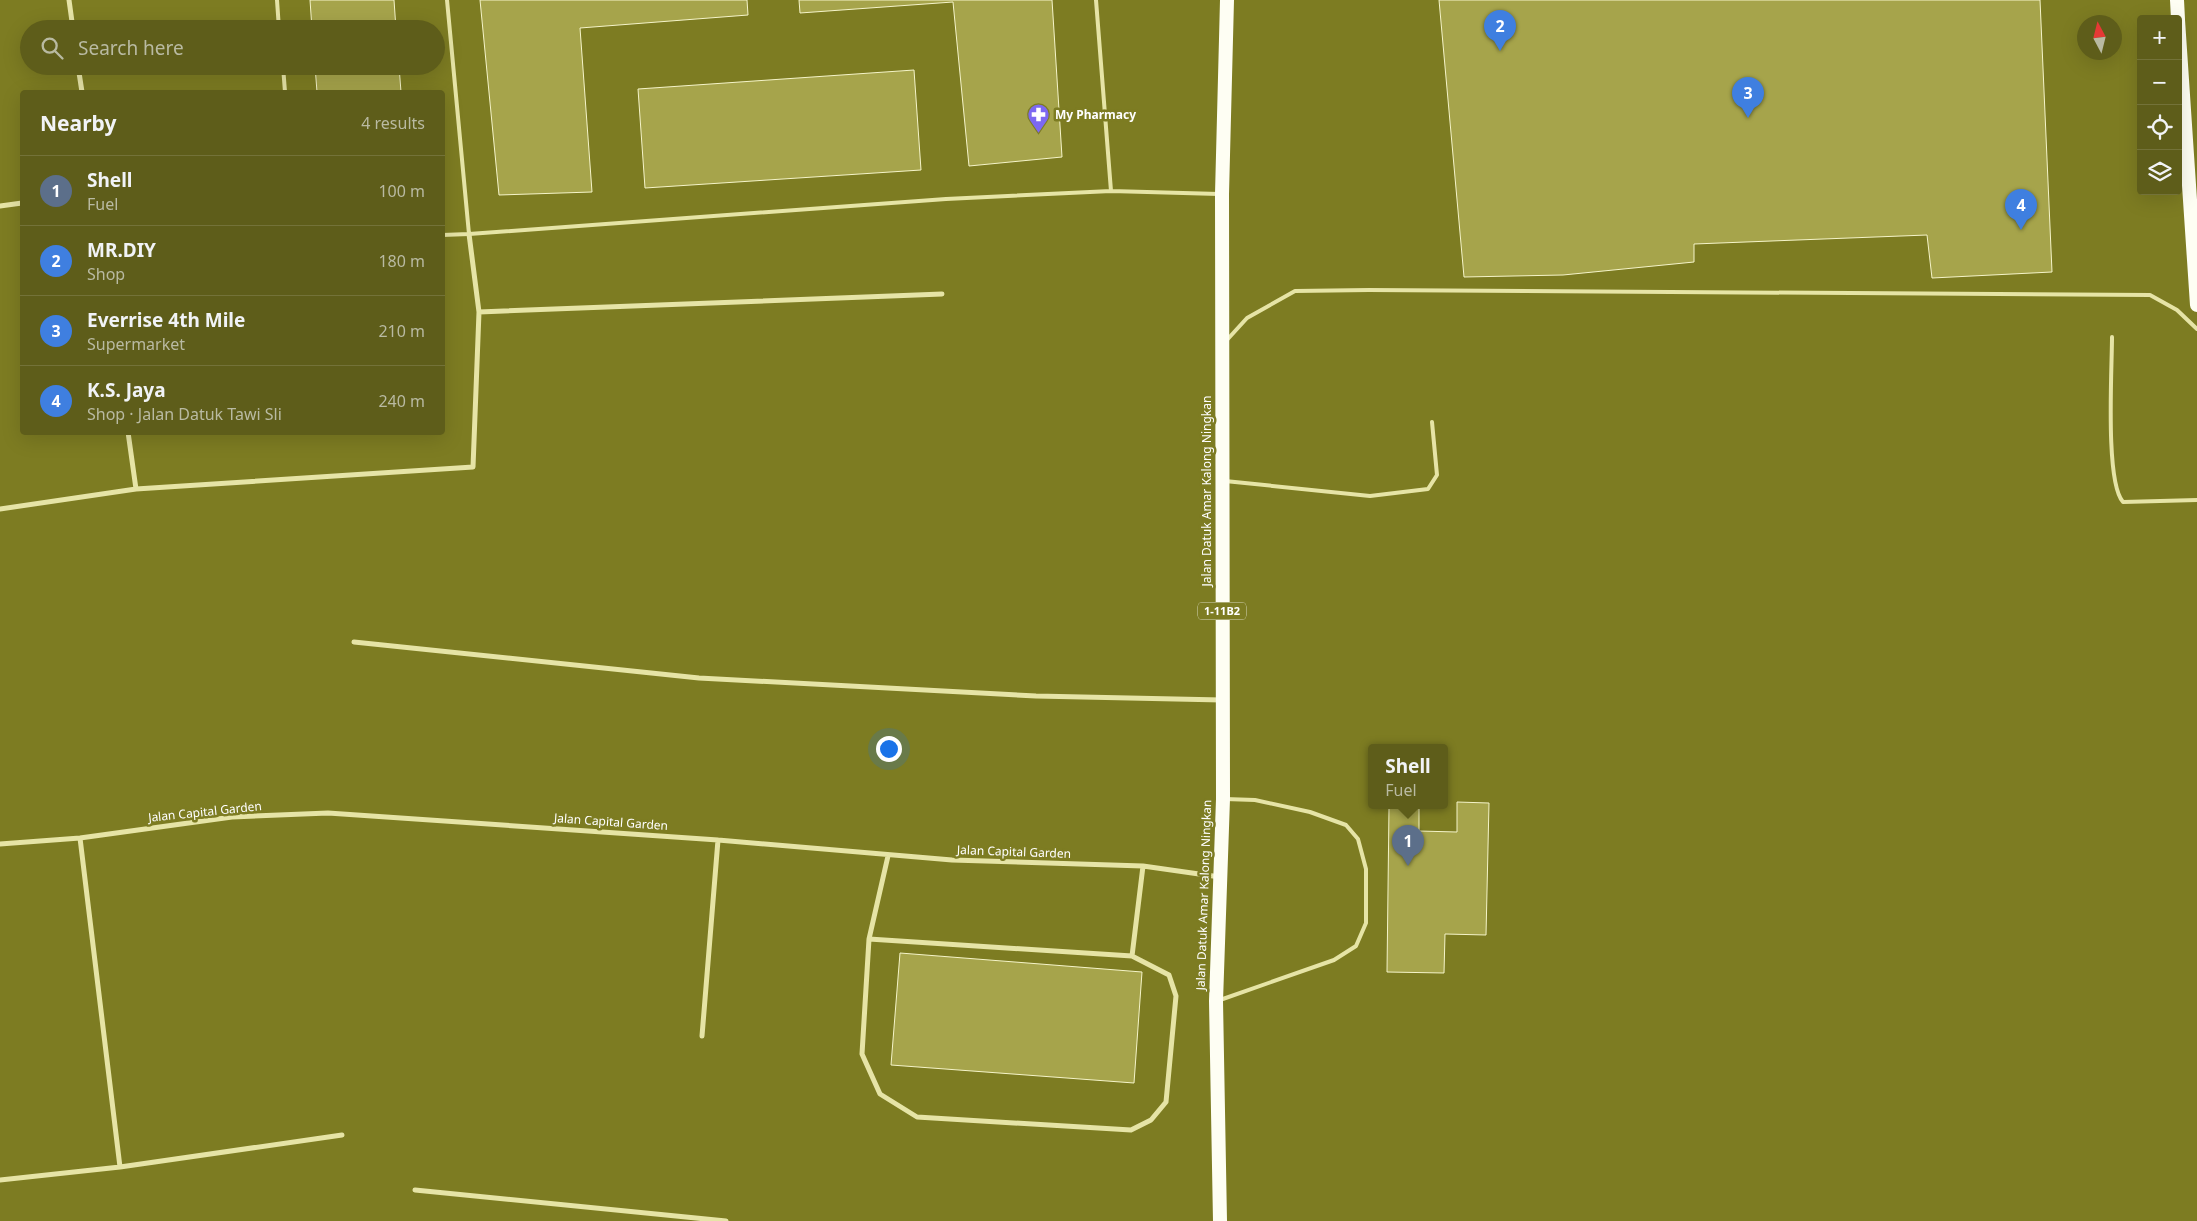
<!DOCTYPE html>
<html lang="en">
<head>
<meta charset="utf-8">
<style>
	:root { --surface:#5e5d1a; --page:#646323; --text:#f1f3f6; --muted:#b9baa2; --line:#737239; --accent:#bcb4f4 }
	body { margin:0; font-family:"Noto Sans",sans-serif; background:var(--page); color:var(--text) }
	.controls { position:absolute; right:15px; top:15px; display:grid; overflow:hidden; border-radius:5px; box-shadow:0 5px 20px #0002 }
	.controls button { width:45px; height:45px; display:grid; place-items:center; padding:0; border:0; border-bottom:1px solid var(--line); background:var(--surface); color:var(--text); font:25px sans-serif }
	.compass { position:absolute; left:2077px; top:15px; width:45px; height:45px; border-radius:50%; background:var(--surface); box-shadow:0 5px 20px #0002; rotate:353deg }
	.you { position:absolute; left:888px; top:748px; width:18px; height:18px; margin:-12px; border:4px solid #fff; border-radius:50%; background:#1a73e8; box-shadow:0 0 0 8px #1a73e833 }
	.badge { display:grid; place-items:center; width:32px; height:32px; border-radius:50%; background:var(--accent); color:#fff; font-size:16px; font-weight:700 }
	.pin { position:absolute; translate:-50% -41px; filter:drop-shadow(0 1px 2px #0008) }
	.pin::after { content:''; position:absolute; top:26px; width:18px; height:15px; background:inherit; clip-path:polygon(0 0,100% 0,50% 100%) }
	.popup { position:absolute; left:1368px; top:744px; width:80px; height:65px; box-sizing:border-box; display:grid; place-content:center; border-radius:5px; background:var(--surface); filter:drop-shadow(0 1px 4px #0005); font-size:16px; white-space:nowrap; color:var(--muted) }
	.popup b { font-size:19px; color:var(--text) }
	.popup::after { content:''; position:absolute; left:50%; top:100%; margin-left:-10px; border:10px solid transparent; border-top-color:var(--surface) }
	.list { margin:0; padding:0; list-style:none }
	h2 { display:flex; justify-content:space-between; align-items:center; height:65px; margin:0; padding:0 20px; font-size:21px }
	h2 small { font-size:16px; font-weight:400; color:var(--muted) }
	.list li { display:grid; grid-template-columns:32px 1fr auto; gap:15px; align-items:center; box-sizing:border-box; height:70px; padding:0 20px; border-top:1px solid var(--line) }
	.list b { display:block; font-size:19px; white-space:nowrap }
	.list p { margin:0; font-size:16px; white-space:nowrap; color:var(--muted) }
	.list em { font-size:16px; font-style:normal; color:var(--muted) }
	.icon { flex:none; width:28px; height:28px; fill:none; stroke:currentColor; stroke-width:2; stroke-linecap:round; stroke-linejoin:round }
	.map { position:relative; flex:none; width:2197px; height:1221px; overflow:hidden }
	.search { position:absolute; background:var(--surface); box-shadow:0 5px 20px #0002; left:20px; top:20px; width:425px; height:55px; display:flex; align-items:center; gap:12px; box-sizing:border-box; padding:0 18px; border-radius:28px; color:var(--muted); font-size:19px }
	.panel { position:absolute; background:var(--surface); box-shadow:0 5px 20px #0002; left:20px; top:90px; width:425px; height:345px; border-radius:5px }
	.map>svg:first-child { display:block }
	.building { fill:#a6a44b; stroke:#f5f4c9 }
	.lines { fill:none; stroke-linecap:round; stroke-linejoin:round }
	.service { stroke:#e6e4a6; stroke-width:4 }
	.minor { stroke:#e6e4a6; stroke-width:5 }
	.trunk { stroke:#fefef3; stroke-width:14 }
	.labels { text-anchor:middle; stroke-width:5; stroke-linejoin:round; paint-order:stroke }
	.shield { fill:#7d7c22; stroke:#d8d8bd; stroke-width:1 }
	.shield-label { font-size:11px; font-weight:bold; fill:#fff }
	.poi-label { font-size:12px; font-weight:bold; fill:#fff; stroke:#7d7c22; text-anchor:start }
	.street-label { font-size:12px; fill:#fff; stroke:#7d7c22 }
</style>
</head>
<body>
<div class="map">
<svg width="2197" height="1221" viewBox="0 0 2197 1221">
	<rect width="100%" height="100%" fill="#7d7c22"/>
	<!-- building -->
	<path class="building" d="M310,0h84l2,29h-84z
		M480,0h267l1,15 -168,13 12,164 -93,3z
		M799,0h253l10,157 -93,9 -16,-164 -153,11z
		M1439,0h601l12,272 -120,6 -5,-43 -233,9v18l-131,13 -99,2z
		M315,66h84l2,26h-84z
		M914,70l7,100 -276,18 -7,-99z
		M1457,802l32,1 -3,132 -41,-1 -1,39 -57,-1 2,-165 30,1v23l38,1z
		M900,953l242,19 -8,111 -243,-18z"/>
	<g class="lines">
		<!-- service -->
		<path class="service" d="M277,0l2,29
			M1096,0l15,191
			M283,66l2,26
			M469,234l477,-35 165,-8 108,3
			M442,235l27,-1 -22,-234
			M2112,337c0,32 -7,145 11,165l74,-2
			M1226,341l21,-23 48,-27 74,-1 781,5 27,15 20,19
			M1225,481l145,15 58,-7 9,-14 -5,-53
			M1220,1000l114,-40 22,-14 10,-23v-54l-8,-30 -12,-14 -36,-13 -55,-12 -30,-1"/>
		<!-- minor -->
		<path class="minor" d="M69,0l4,29
			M78,66l4,26
			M0,206l22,-3
			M479,312l463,-18
			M128,432l8,57
			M0,509l136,-20 337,-22 6,-155 -10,-78
			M354,642l345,36 337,18 186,4
			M80,838l40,329
			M0,844l80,-6 152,-21 96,-4 390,27 234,20 191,6 77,11
			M869,939l263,17 37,19 7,21 -10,106 -15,18 -20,10 -214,-13 -37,-23 -18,-40 7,-115 19,-83
			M1132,956l11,-90
			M702,1036l16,-196
			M0,1180l120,-13 222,-32
			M415,1190l311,31"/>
		<!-- trunk -->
		<path class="trunk" d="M2177,0l1,19
			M2178,20l19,285
			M1220,1221l-4,-220 7,-202 -1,-605 5,-194"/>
	</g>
	<!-- icons -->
	<defs>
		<symbol id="pharmacy-pin" viewBox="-11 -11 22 30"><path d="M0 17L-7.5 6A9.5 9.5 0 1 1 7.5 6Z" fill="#7c68f1" stroke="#7d7c22"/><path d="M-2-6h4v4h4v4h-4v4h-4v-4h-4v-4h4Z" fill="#fff"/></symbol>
	</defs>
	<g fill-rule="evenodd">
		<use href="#pharmacy-pin" x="1026" y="102" width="25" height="34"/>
	</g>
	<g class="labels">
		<!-- shield labels -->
		<rect class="shield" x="1198" y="602.5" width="48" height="17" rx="4"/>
		<g class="shield-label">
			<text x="1222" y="615">1-11B2</text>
		</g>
		<!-- poi labels -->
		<g class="poi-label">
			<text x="1055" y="119">My Pharmacy</text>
		</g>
		<!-- street labels -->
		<g class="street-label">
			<text transform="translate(1207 491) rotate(-90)" y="4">Jalan Datuk Amar Kalong Ningkan</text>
			<text transform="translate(205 812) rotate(-6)" y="4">Jalan Capital Garden</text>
			<text transform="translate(611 822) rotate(4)" y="4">Jalan Capital Garden</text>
			<text transform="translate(1014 852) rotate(2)" y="4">Jalan Capital Garden</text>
			<text transform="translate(1204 895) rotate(-88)" y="4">Jalan Datuk Amar Kalong Ningkan</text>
		</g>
	</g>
</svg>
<div class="controls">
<button>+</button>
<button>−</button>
<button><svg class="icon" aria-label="locate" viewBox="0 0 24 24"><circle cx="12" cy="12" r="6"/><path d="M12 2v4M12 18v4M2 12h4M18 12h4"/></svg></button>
<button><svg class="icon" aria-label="layers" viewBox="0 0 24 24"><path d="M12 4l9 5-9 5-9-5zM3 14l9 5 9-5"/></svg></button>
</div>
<svg class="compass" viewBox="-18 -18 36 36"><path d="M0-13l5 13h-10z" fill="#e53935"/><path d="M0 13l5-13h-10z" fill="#b9baa2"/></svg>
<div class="you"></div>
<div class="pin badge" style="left:1408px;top:866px;background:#5c6f8a">1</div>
<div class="popup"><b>Shell</b>Fuel</div>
<div class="pin badge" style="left:1500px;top:51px;background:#3f7fe0">2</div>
<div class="pin badge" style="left:1748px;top:118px;background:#3f7fe0">3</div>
<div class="pin badge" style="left:2021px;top:230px;background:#3f7fe0">4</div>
<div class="search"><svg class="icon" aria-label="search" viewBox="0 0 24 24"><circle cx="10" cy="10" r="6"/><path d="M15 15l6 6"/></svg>Search here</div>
<section class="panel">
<h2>Nearby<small>4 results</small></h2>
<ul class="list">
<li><span class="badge" style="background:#5c6f8a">1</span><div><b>Shell</b><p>Fuel</p></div><em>100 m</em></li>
<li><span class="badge" style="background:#3f7fe0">2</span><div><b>MR.DIY</b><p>Shop</p></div><em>180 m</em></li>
<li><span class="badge" style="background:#3f7fe0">3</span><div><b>Everrise 4th Mile</b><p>Supermarket</p></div><em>210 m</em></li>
<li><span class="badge" style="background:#3f7fe0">4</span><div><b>K.S. Jaya</b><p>Shop · Jalan Datuk Tawi Sli</p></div><em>240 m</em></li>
</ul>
</section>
</div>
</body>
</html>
